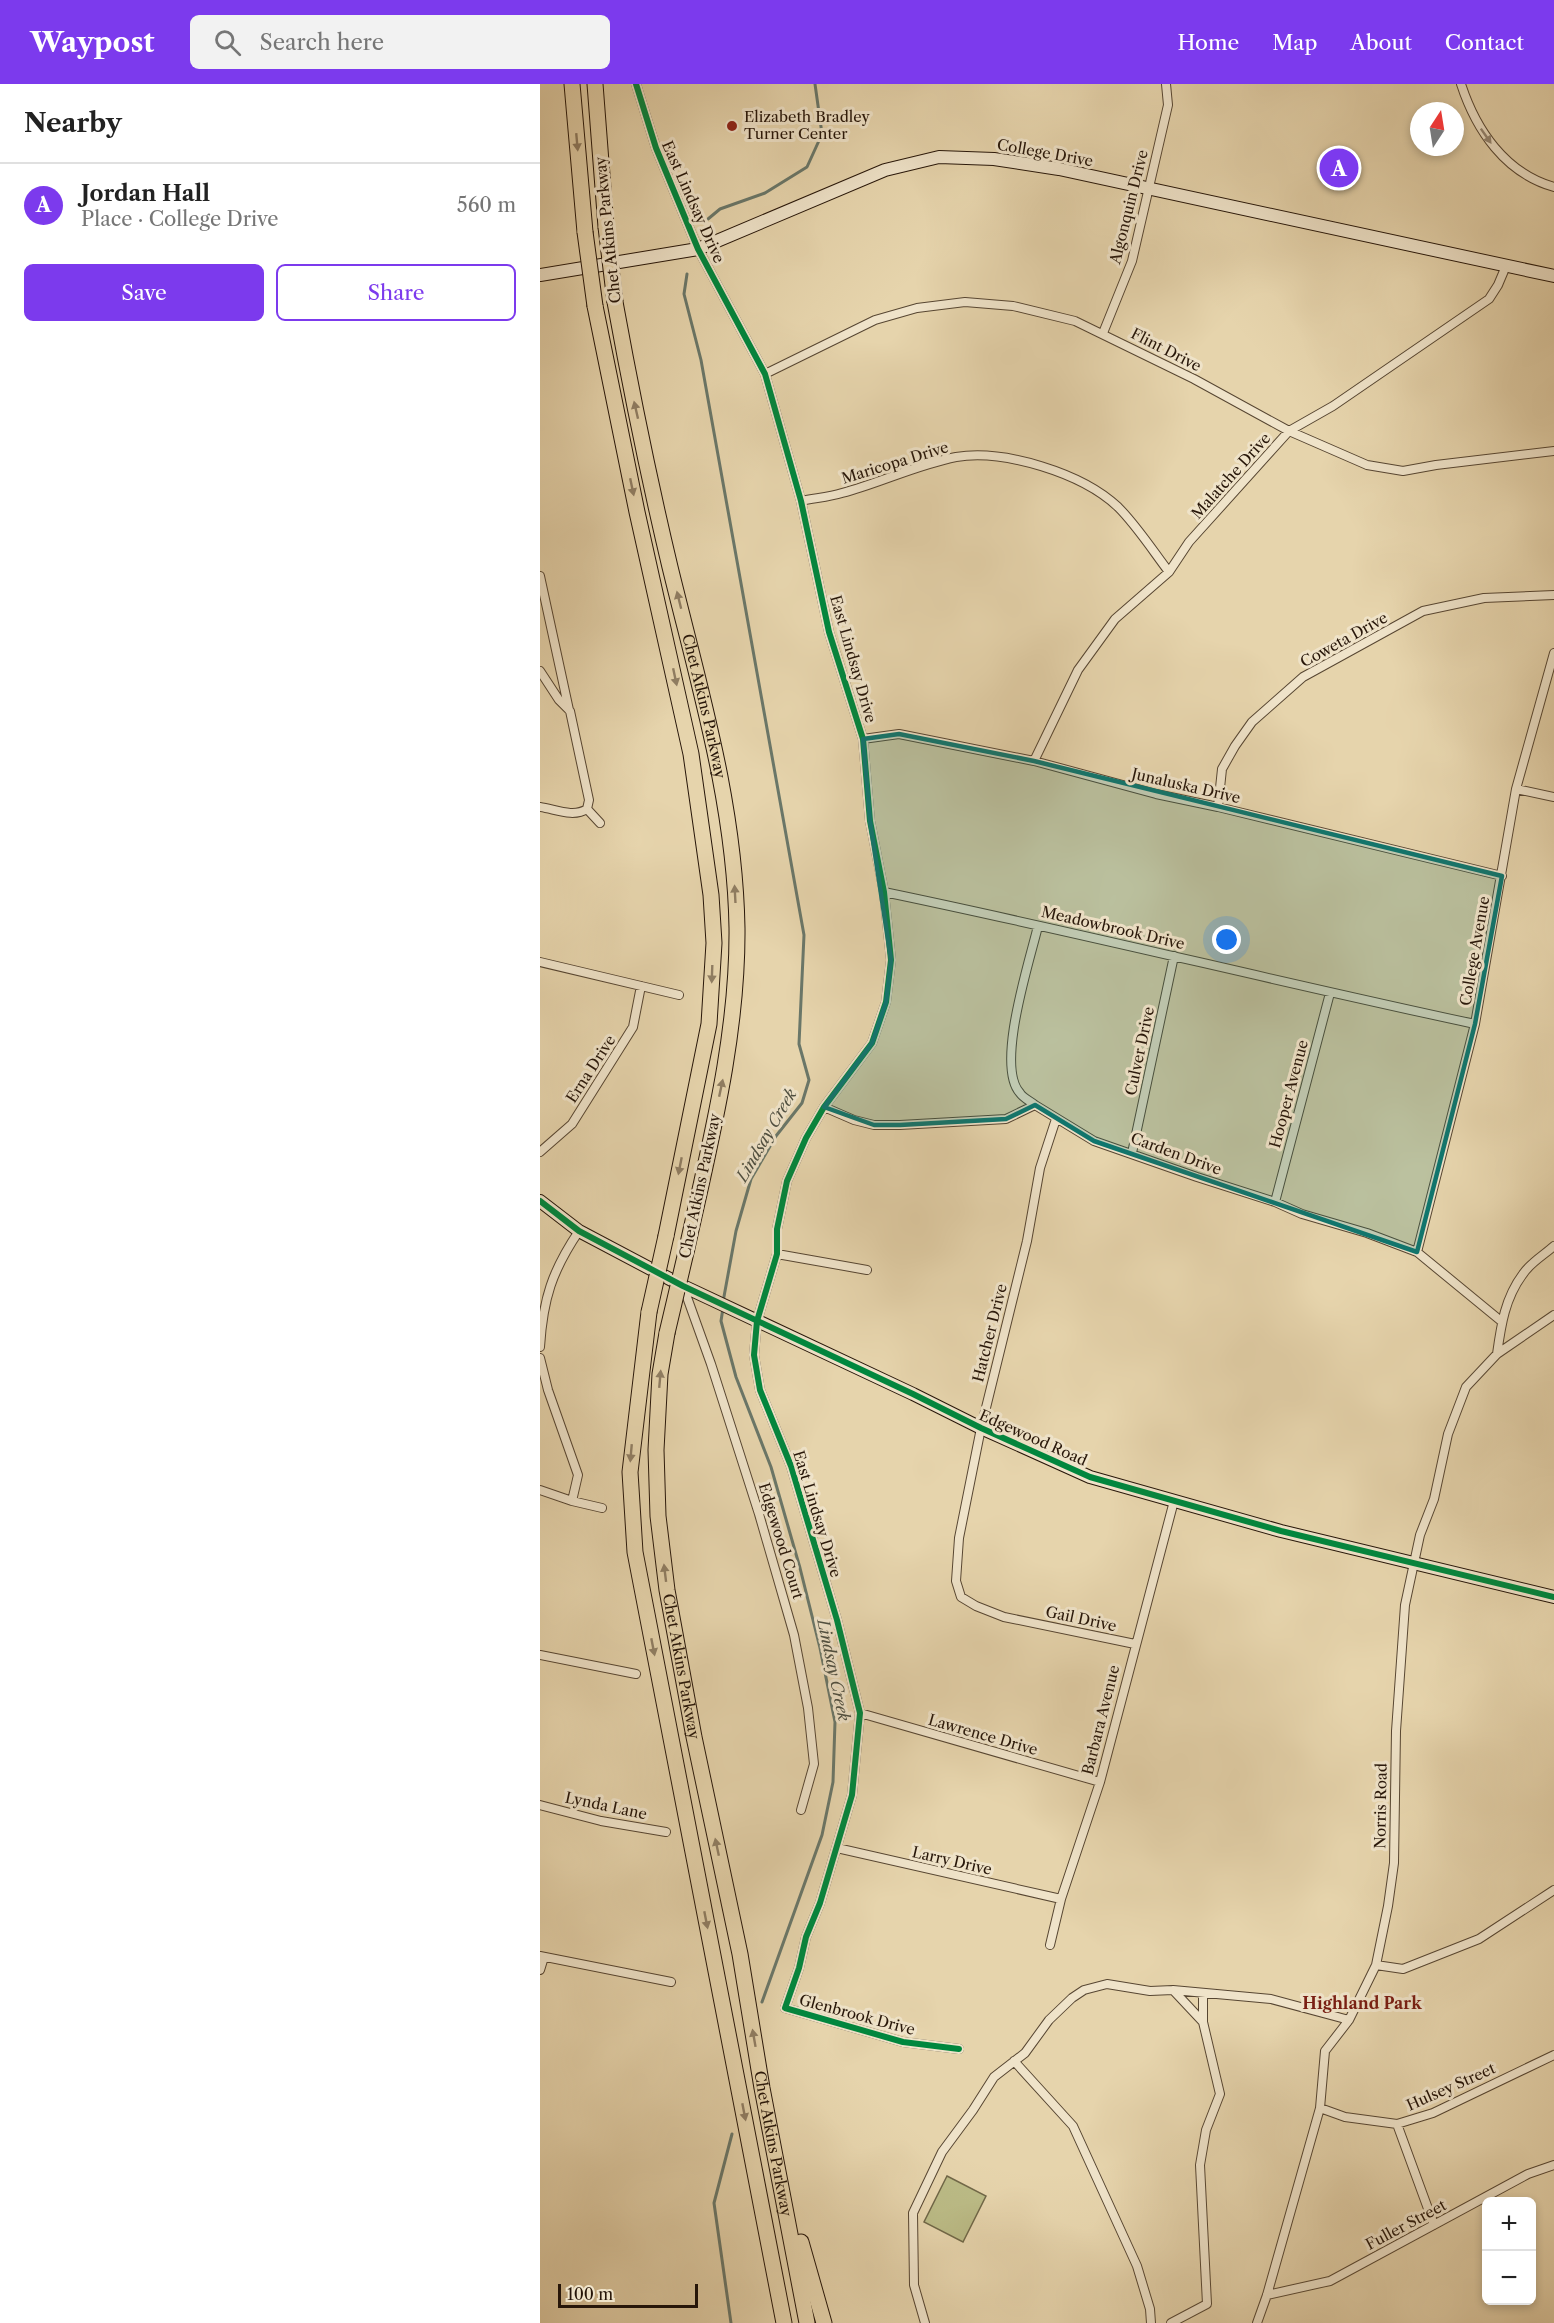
<!DOCTYPE html>
<html lang="en">
<head>
<meta charset="utf-8">
<style>
	:root { --surface:#fff; --page:#f2f2f2; --text:#222; --muted:#767676; --line:#e0e0e0; --accent:#7c3aed }
	body { margin:0; font-family:"Libre Caslon Text",serif; background:var(--page); color:var(--text) }
	.controls { position:absolute; right:18px; bottom:18px; display:grid; overflow:hidden; border-radius:9px; box-shadow:0 3px 9px #0003 }
	.controls button { width:54px; height:54px; display:grid; place-items:center; padding:0; border:0; border-bottom:2px solid var(--line); background:var(--surface); color:var(--text); font:30px sans-serif }
	.compass { position:absolute; left:870px; top:18px; width:54px; height:54px; border-radius:50%; background:var(--surface); box-shadow:0 3px 9px #0003; rotate:12deg }
	.scale { position:absolute; left:18px; bottom:15px; width:140px; box-sizing:border-box; padding-left:6px; border:3px solid #271609; border-top:0; font-size:16px; line-height:21px; white-space:nowrap; color:#271609; -webkit-text-stroke:4px #efe3c9; paint-order:stroke }
	.you { position:absolute; left:687px; top:856px; width:21px; height:21px; margin:-15px; border:4px solid #fff; border-radius:50%; background:#1a73e8; box-shadow:0 0 0 9px #1a73e833 }
	.badge { display:grid; place-items:center; width:39px; height:39px; border-radius:50%; background:var(--accent); color:#fff; font-size:20px; font-weight:700 }
	.pin { position:absolute; translate:-50% -50%; border:3px solid #fff; box-shadow:0 2px 6px #0006 }
	.list { margin:0; padding:0; list-style:none }
	h2 { display:flex; justify-content:space-between; align-items:center; height:78px; margin:0; padding:0 24px; font-size:26px }
	h2 small { font-size:20px; font-weight:400; color:var(--muted) }
	.list li { display:grid; grid-template-columns:39px 1fr auto; gap:18px; align-items:center; box-sizing:border-box; height:84px; padding:0 24px; border-top:2px solid var(--line) }
	.list b { display:block; font-size:22px; white-space:nowrap }
	.list p { margin:0; font-size:20px; white-space:nowrap; color:var(--muted) }
	.list em { font-size:20px; font-style:normal; color:var(--muted) }
	.actions { display:flex; gap:12px; padding:18px 24px }
	.actions a { flex:1; padding:14px 0; border:2px solid var(--accent); border-radius:9px; text-align:center; font-size:21px; color:var(--accent) }
	.actions .main { background:var(--accent); color:#fff }
	.icon { flex:none; width:33px; height:33px; fill:none; stroke:currentColor; stroke-width:2; stroke-linecap:round; stroke-linejoin:round }
	.map { position:relative; flex:none; width:1014px; height:2239px; overflow:hidden }
	header { display:flex; align-items:center; gap:36px; box-sizing:border-box; height:84px; padding:0 30px; background:var(--accent); color:#fff }
	header strong { font-size:28px }
	nav { display:flex; gap:33px; margin-inline-start:auto; font-size:21px }
	.search { width:420px; height:54px; background:var(--page); display:flex; align-items:center; gap:15px; box-sizing:border-box; padding:0 21px; border-radius:9px; color:var(--muted); font-size:22px }
	main { display:flex }
	aside { flex:1; background:var(--surface) }
	.map>svg:first-child { display:block }
	.green { fill:#bbbb86; stroke:#716848; stroke-width:1.5 }
	.lines { fill:none; stroke-linecap:round; stroke-linejoin:round }
	.stream { stroke:#6a7769; stroke-width:3 }
	.street-casing { stroke:#574632; stroke-width:10 }
	.secondary-casing { stroke:#271609; stroke-width:14 }
	.highway-casing { stroke:#271609; stroke-width:17 }
	.street { stroke:#efe3c9; stroke-width:8 }
	.secondary { stroke:#efe3c9; stroke-width:12 }
	.highway { stroke:#e6d4ac; stroke-width:15 }
	.highway-bridge-casing { stroke:#271609; stroke-width:17; stroke-linecap:butt }
	.highway-bridge { stroke:#e6d4ac; stroke-width:15 }
	.cycleway-casing { stroke:#efe3c9; stroke-width:10 }
	.cycleway { stroke:#00873e; stroke-width:6 }
	.oneway { fill:#958773 }
	.oneway2 { fill:#907e63 }
	.marked { fill:#0f766e; fill-opacity:0.2; stroke:#0f766e; stroke-width:4.5; stroke-linejoin:round }
	.poi-dot { fill:#8f2418; stroke:#efe3c9; stroke-width:2 }
	.labels { text-anchor:middle; stroke-width:6; stroke-linejoin:round; paint-order:stroke }
	.poi-label { font-size:15px; fill:#271609; stroke:#efe3c9; text-anchor:start }
	.street-label { font-size:15px; fill:#271609; stroke:#efe3c9 }
	.water-label { font-size:16px; font-style:italic; fill:#4e4f41; stroke:#efe3c9 }
	.neighbourhood-label { font-size:16px; font-weight:bold; fill:#7a1f14; stroke:#efe3c9 }
</style>
</head>
<body>
<header>
<strong>Waypost</strong>
<div class="search"><svg class="icon" aria-label="search" viewBox="0 0 24 24"><circle cx="10" cy="10" r="6"/><path d="M15 15l6 6"/></svg>Search here</div>
<nav><a>Home</a><a>Map</a><a>About</a><a>Contact</a></nav>
</header>
<main>
<aside>
<h2>Nearby<small></small></h2>
<ul class="list">
<li><span class="badge">A</span><div><b>Jordan Hall</b><p>Place · College Drive</p></div><em>560 m</em></li>
</ul>
<div class="actions"><a class="main">Save</a><a>Share</a></div>
</aside>
<div class="map">
<svg width="1014" height="2239" viewBox="0 0 1014 2239">
	<rect width="100%" height="100%" fill="#e6d4ac"/>
	<filter id="stains"><feTurbulence type="fractalNoise" baseFrequency=".00333" numOctaves="4"/><feColorMatrix values="0 0 0 0 .2 0 0 0 0 .09 0 0 0 0 .02 0 0 0 .5 -.17"/></filter>
	<radialGradient id="worn" r=".72"><stop offset=".6" stop-color="#630" stop-opacity="0"/><stop offset="1" stop-color="#630" stop-opacity=".3"/></radialGradient>
	<!-- green -->
	<path class="green" d="M407,2092l39,20 -23,46 -39,-20z"/>
	<g class="lines">
		<!-- stream -->
		<path class="stream" d="M168,135l12,-10 45,-16 42,-26 15,-33 -7,-50
			M147,190l-3,20 17,66 103,575 -5,109 10,36 -7,23 -26,33 -25,43 -15,52 -13,71
			M183,1224l-2,13 15,56 35,90 29,101 20,80 15,74 -2,60 -11,53 -60,167
			M191,2239l-17,-120 18,-69"/>
		<defs>
			<path id="street" d="M96,0l20,64 42,101 67,125 36,127 28,131 34,107 7,82 14,71 7,68 -5,42 -14,41 -48,64 -18,31 -19,43 -10,48v25l-20,67 -3,34 6,35 31,76 46,154 23,93 -8,82 -32,108 -14,34 -7,31 -14,40 118,34 56,7
				M921,0c15,46 44,89 93,103
				M563,249l29,-72 36,-156 -2,-21
				M225,290l110,-54 42,-12 48,-6 48,4 62,15 119,58 95,52 78,34 36,6 33,-6 118,-14
				M261,417c14,-3 28,-4 41,-8 38,-10 74,-28 114,-36 48,-8 126,16 162,50 19,19 35,44 51,65
				M0,492l29,134
				M0,587l19,29 11,11 19,89 -2,9 13,14
				M323,655l36,-5 135,27 122,33 62,13 284,69
				M494,677l44,-91 37,-51 54,-47 20,-30 100,-111 44,-25 156,-107 9,-14 8,-19
				M976,705l38,8
				M0,723c15,2 33,11 47,2
				M678,723l4,-38 13,-23 17,-24 51,-45 120,-66 61,-13 70,-3
				M344,808c198,41 394,90 591,132
				M0,878l139,33
				M495,1021c-5,-4 -12,-7 -15,-12 -25,-27 10,-133 18,-167
				M284,1023l30,13 20,5h26l106,-6 29,-14 59,36 103,36 78,25 27,12 65,19 50,19 84,69
				M516,1035l-16,49 -13,73 -46,187 -22,110 -3,43 5,16 15,9 28,11 131,27
				M0,1068l32,-28 61,-97 8,-41
				M592,1069l42,-197
				M735,1118l55,-209
				M877,1168l58,-228 41,-235 38,-136
				M237,1170l90,16
				M143,1202l28,78 48,150 35,121 14,73 6,56 -13,46
				M0,1263c3,-48 12,-76 39,-116
				M957,1270c4,-29 8,-56 26,-80 7,-11 21,-19 31,-28
				M0,1274l8,32 30,85 -6,26
				M0,1406l32,11 30,7
				M0,1571l96,19
				M320,1629l240,69
				M0,1721l61,16 65,11
				M297,1764l224,51
				M510,1861l11,-46 39,-117 74,-281
				M0,1872l131,26
				M836,1881l27,4 76,-30 75,-49
				M0,1886l4,-13
				M633,1906l98,9 78,21
				M663,1938v-29
				M474,1977l59,65 64,140 13,43 1,14
				M780,2024l25,9 52,7 36,-11 121,-58
				M857,2040l37,101
				M727,2211l63,-14 198,-107 26,-9
				M385,2239l-11,-38 -1,-72 29,-61 31,-42 21,-33 31,-24 24,-33 23,-22 12,-8 23,-6 43,7 23,-1 30,32 17,72 -14,36 -6,35 7,139 -36,19
				M717,2239l10,-28 53,-187 5,-57 24,-31 27,-55 12,-59 6,-43 2,-132 9,-126 15,-70 14,-36 14,-65 18,-47 31,-33 57,-39"/>
			<path id="secondary" d="M0,191l158,-26 187,-79 54,-13 55,2 65,10 495,107
				M0,1117l39,30 104,55 230,108 68,34 109,49 191,54 273,66"/>
			<g id="highway">
				<path d="M32,0l13,148"/>
				<path d="M55,0l11,143"/>
				<path id="s1" d="M75,218c16,88 34,177 55,265 29,119 65,237 67,361 1,108 -27,215 -50,320"/>
				<path d="M55,222l42,206 54,242 20,141 3,48 -5,81 -43,212"/>
				<path d="M109,1228l-19,160 5,80 149,771"/>
				<path id="s2" d="M127,1249l-7,41 -4,76 2,66 9,74 27,147 46,217 22,134 45,235"/>
				<path d="M261,2158l23,81"/>
			</g>
		</defs>
		<!-- street casing -->
		<use href="#street" class="street-casing"/>
		<!-- secondary casing -->
		<use href="#secondary" class="secondary-casing"/>
		<!-- highway casing -->
		<use href="#highway" class="highway-casing"/>
		<!-- street -->
		<use href="#street" class="street"/>
		<!-- secondary -->
		<use href="#secondary" class="secondary"/>
		<!-- highway -->
		<use href="#highway" class="highway"/>
		<defs>
			<path id="highway-bridge" d="M66,143l9,75
				M45,148l10,74
				M109,1228l17,-76
				M127,1249l20,-85"/>
		</defs>
		<!-- highway-bridge casing -->
		<use href="#highway-bridge" class="highway-bridge-casing"/>
		<!-- highway-bridge -->
		<use href="#highway-bridge" class="highway-bridge"/>
		<defs>
			<path id="cycleway" d="M96,0l20,64 42,101 67,125 36,127 28,131 34,107 7,82 14,71 7,68 -5,42 -14,41 -48,64 -18,31 -19,43 -10,48v25l-20,67 -3,34 6,35 31,76 46,154 23,93 -8,82 -32,108 -14,34 -7,31 -14,40 118,34 56,7
				M0,1117l39,30 104,55 230,108 68,34 109,49 191,54 273,66"/>
		</defs>
		<!-- cycleway casing -->
		<use href="#cycleway" class="cycleway-casing"/>
		<!-- cycleway -->
		<use href="#cycleway" class="cycleway"/>
	</g>
	<!-- one-way arrows -->
	<defs><path id="oneway-solid" d="M-6-.8H1V-3.2L6.5 0L1 3.2V.8H-6Z" transform="scale(1.5)"/></defs>
	<use class="oneway" href="#oneway-solid" transform="translate(946 52) rotate(55)"/>
	<g class="oneway2">
		<use href="#oneway-solid" transform="translate(37 58) rotate(85)"/>
		<use href="#oneway-solid" transform="translate(96 326) rotate(-103)"/>
		<use href="#oneway-solid" transform="translate(92 403) rotate(78)"/>
		<use href="#oneway-solid" transform="translate(139 516) rotate(-104)"/>
		<use href="#oneway-solid" transform="translate(135 593) rotate(78)"/>
		<use href="#oneway-solid" transform="translate(195 810) rotate(-93)"/>
		<use href="#oneway-solid" transform="translate(172 890) rotate(92)"/>
		<use href="#oneway-solid" transform="translate(181 1004) rotate(-78)"/>
		<use href="#oneway-solid" transform="translate(140 1082) rotate(101)"/>
		<use href="#oneway-solid" transform="translate(120 1295) rotate(-85)"/>
		<use href="#oneway-solid" transform="translate(91 1369) rotate(95)"/>
		<use href="#oneway-solid" transform="translate(125 1489) rotate(-97)"/>
		<use href="#oneway-solid" transform="translate(113 1563) rotate(79)"/>
		<use href="#oneway-solid" transform="translate(177 1763) rotate(-102)"/>
		<use href="#oneway-solid" transform="translate(166 1836) rotate(79)"/>
		<use href="#oneway-solid" transform="translate(214 1954) rotate(-100)"/>
		<use href="#oneway-solid" transform="translate(204 2028) rotate(79)"/>
	</g>
	<!-- marked area -->
	<path class="marked" d="M359,650l135,27 468,115 -27,148 -58,228 -323,-111 -59,-36 -29,14 -106,6h-26l-50,-18 48,-64 14,-41 5,-42 -21,-139 -7,-82z"/>
	<!-- markers -->
	<circle class="poi-dot" cx="192" cy="42" r="6"/>
	<g class="labels">
		<!-- poi labels -->
		<g class="poi-label">
			<text x="204" y="38">Elizabeth Bradley<tspan x="204" dy="17">Turner Center</tspan></text>
		</g>
		<!-- street labels -->
		<g class="street-label">
			<text transform="translate(505 69) rotate(10)" y="5">College Drive</text>
			<text transform="translate(153 118) rotate(66)" y="5">East Lindsay Drive</text>
			<text transform="translate(589 123) rotate(-76)" y="5">Algonquin Drive</text>
			<text transform="translate(68 146) rotate(-96)" y="5">Chet Atkins Parkway</text>
			<text transform="translate(626 266) rotate(27)" y="5">Flint Drive</text>
			<text transform="translate(355 379) rotate(-17)" y="5">Maricopa Drive</text>
			<text transform="translate(691 392) rotate(-48)" y="5">Malatche Drive</text>
			<text transform="translate(804 556) rotate(-29)" y="5">Coweta Drive</text>
			<text transform="translate(313 575) rotate(74)" y="5">East Lindsay Drive</text>
			<text dy="5" stroke="none"><textPath href="#s1" startOffset="414">Chet Atkins Parkway</textPath></text>
			<text transform="translate(646 702) rotate(13)" y="5">Junaluska Drive</text>
			<text transform="translate(573 844) rotate(13)" y="5">Meadowbrook Drive</text>
			<text transform="translate(935 867) rotate(-80)" y="5">College Avenue</text>
			<text transform="translate(600 967) rotate(-78)" y="5">Culver Drive</text>
			<text transform="translate(51 985) rotate(-57)" y="5">Erna Drive</text>
			<text transform="translate(749 1010) rotate(-75)" y="5">Hooper Avenue</text>
			<text transform="translate(636 1070) rotate(20)" y="5">Carden Drive</text>
			<text transform="translate(160 1102) rotate(-78)" y="5">Chet Atkins Parkway</text>
			<text transform="translate(450 1249) rotate(-76)" y="5">Hatcher Drive</text>
			<text transform="translate(493 1354) rotate(24)" y="5">Edgewood Road</text>
			<text transform="translate(277 1430) rotate(73)" y="5">East Lindsay Drive</text>
			<text transform="translate(241 1457) rotate(73)" y="5">Edgewood Court</text>
			<text transform="translate(541 1535) rotate(12)" y="5">Gail Drive</text>
			<text dy="5" stroke="none"><textPath href="#s2" startOffset="336">Chet Atkins Parkway</textPath></text>
			<text transform="translate(561 1636) rotate(-76)" y="5">Barbara Avenue</text>
			<text transform="translate(443 1651) rotate(16)" y="5">Lawrence Drive</text>
			<text transform="translate(66 1722) rotate(12)" y="5">Lynda Lane</text>
			<text transform="translate(841 1722) rotate(-89)" y="5">Norris Road</text>
			<text transform="translate(412 1777) rotate(13)" y="5">Larry Drive</text>
			<text transform="translate(317 1931) rotate(15)" y="5">Glenbrook Drive</text>
			<text transform="translate(911 2003) rotate(-24)" y="5">Hulsey Street</text>
			<text dy="5" stroke="none"><textPath href="#s2" startOffset="822">Chet Atkins Parkway</textPath></text>
			<text transform="translate(866 2141) rotate(-28)" y="5">Fuller Street</text>
		</g>
		<!-- water labels -->
		<g class="water-label">
			<text transform="translate(226 1051) rotate(-60)" y="6">Lindsay Creek</text>
			<text transform="translate(294 1586) rotate(78)" y="6">Lindsay Creek</text>
		</g>
		<!-- neighbourhood labels -->
		<g class="neighbourhood-label">
			<text x="822" y="1925">Highland Park</text>
		</g>
	</g>
	<rect width="100%" height="100%" filter="url(#stains)"/>
	<rect width="100%" height="100%" fill="url(#worn)"/>
</svg>
<div class="controls">
<button>+</button>
<button>−</button>
</div>
<svg class="compass" viewBox="-18 -18 36 36"><path d="M0-13l5 13h-10z" fill="#e53935"/><path d="M0 13l5-13h-10z" fill="#767676"/></svg>
<div class="scale">100 m</div>
<div class="you"></div>
<div class="pin badge" style="left:799px;top:84px">A</div>
</div>
</main>
</body>
</html>
